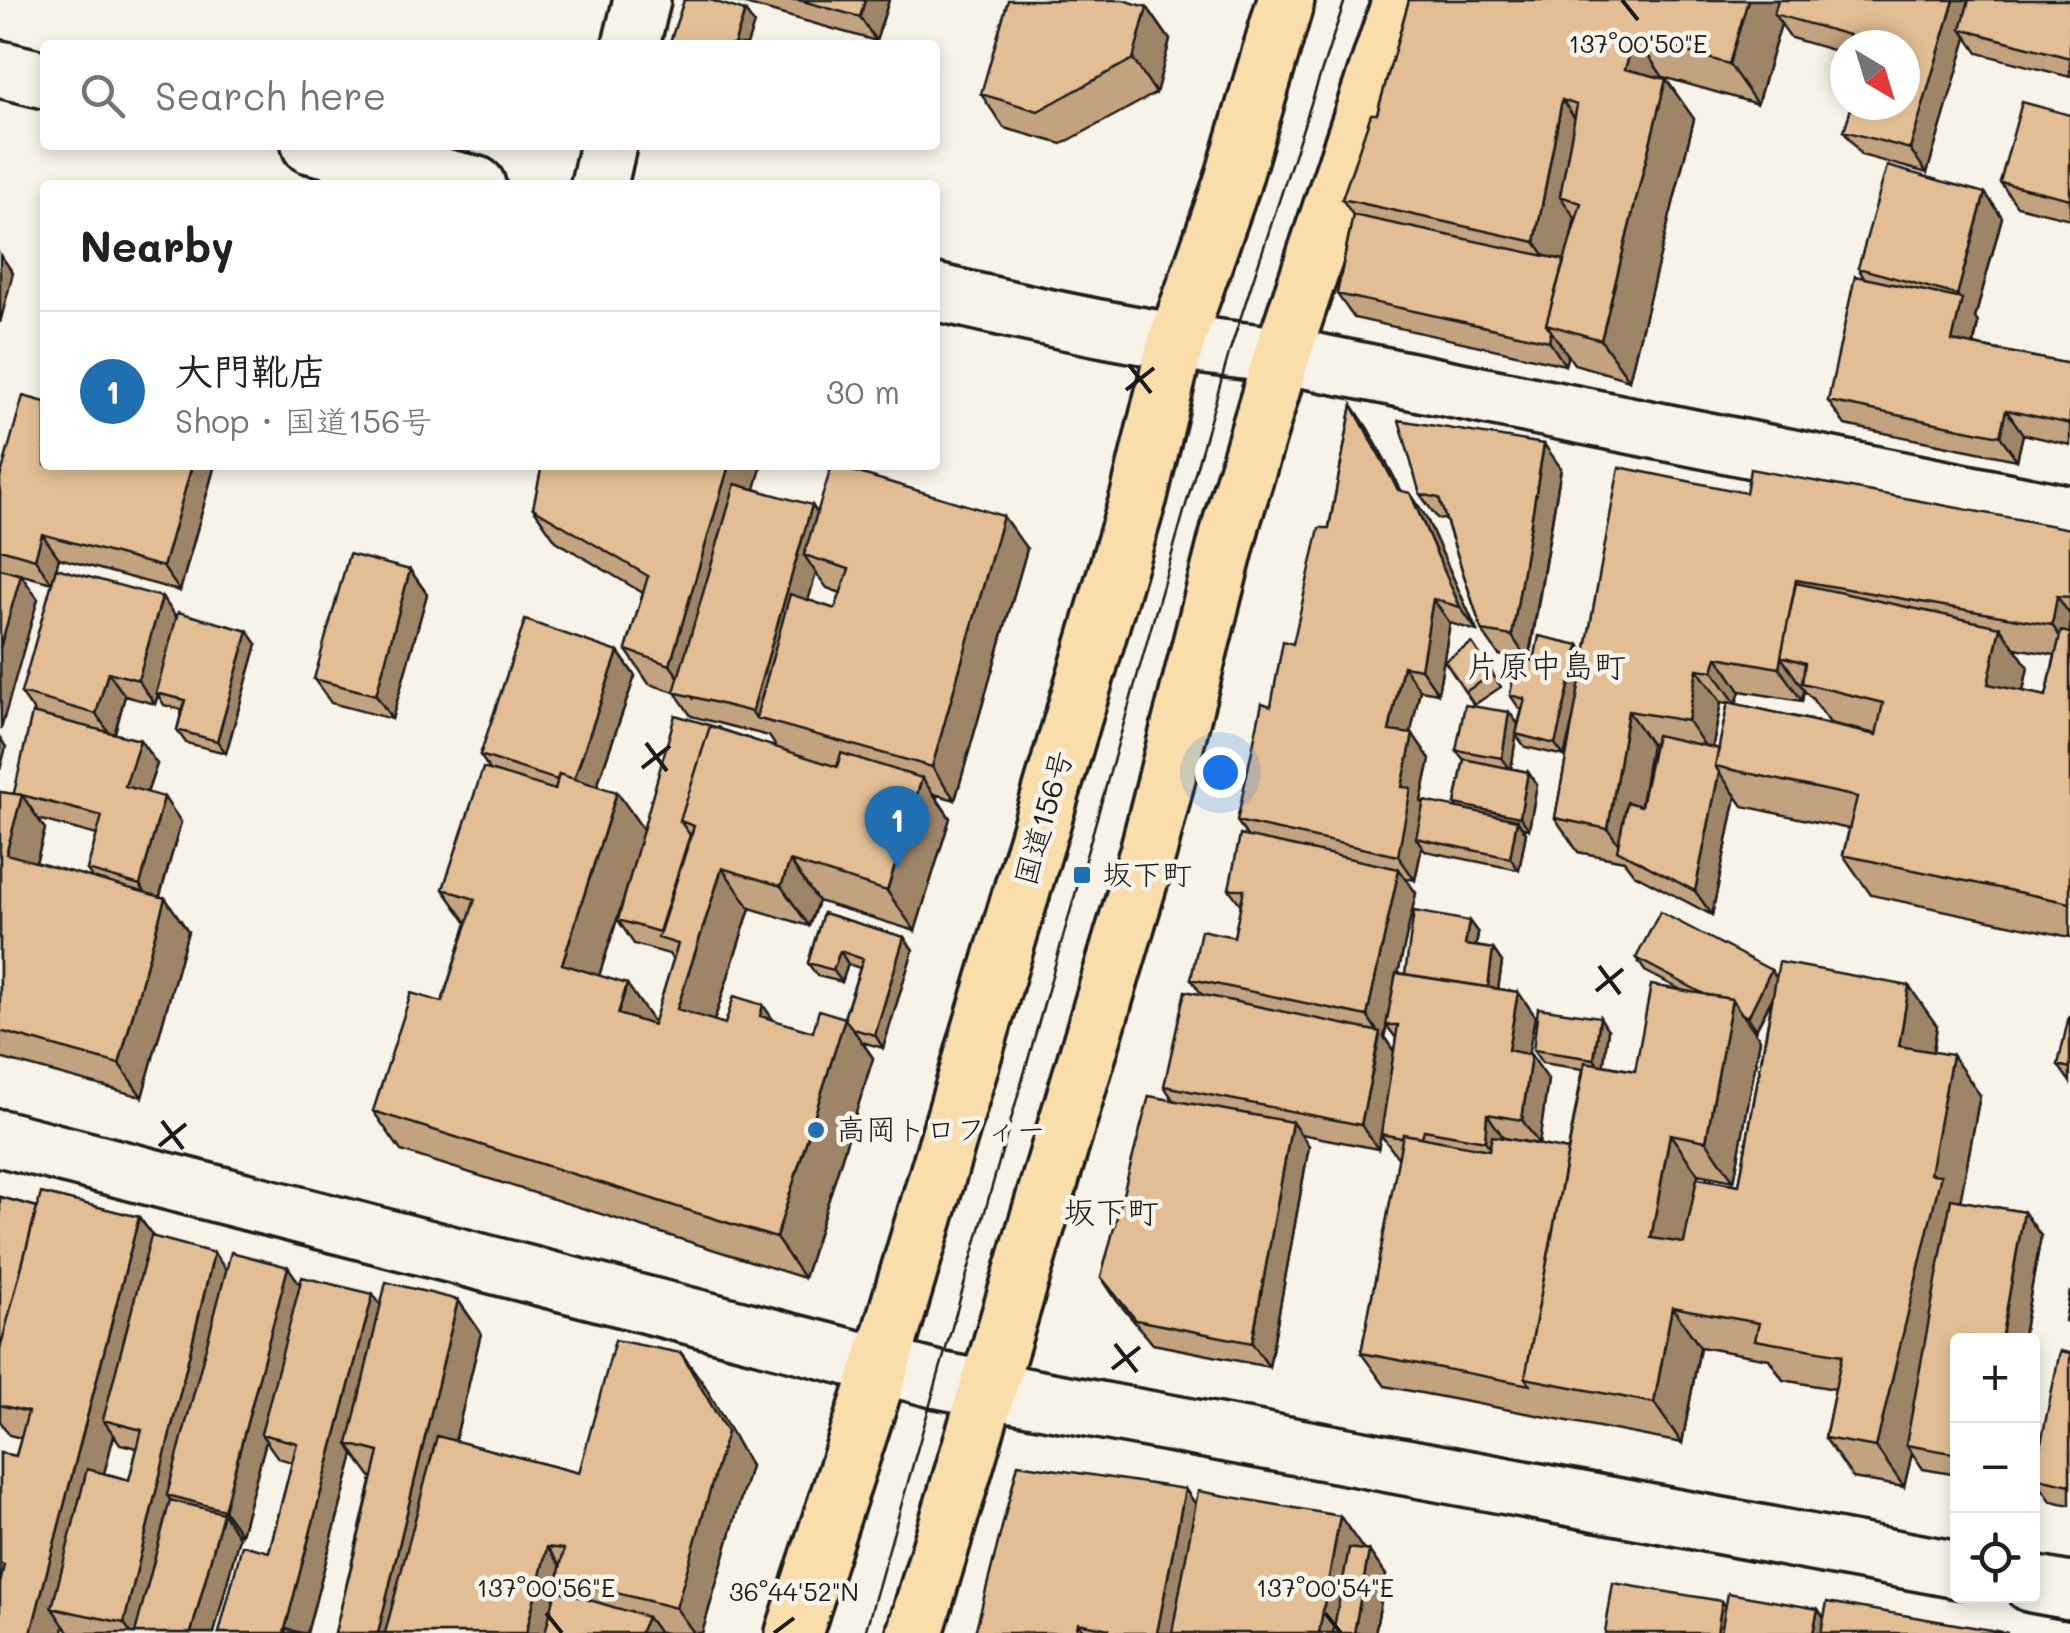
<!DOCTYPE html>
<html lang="en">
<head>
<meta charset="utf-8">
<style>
	:root { --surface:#fff; --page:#f2f2f2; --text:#202124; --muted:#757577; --line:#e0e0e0; --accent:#1f6fb2 }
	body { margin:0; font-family:Mali,"Klee One",sans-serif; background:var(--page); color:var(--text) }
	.controls { position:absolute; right:30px; bottom:30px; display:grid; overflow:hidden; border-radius:10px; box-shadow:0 5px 15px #0003 }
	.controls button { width:90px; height:90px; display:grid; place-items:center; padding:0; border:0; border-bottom:2px solid var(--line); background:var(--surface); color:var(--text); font:50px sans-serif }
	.compass { position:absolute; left:1830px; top:30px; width:90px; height:90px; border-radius:50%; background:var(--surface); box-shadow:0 5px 15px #0003; rotate:142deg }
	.you { position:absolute; left:1220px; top:772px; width:35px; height:35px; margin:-25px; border:8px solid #fff; border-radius:50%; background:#1a73e8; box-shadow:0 0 0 15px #1a73e833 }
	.badge { display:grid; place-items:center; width:65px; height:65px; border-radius:50%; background:var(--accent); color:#fff; font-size:32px; font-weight:700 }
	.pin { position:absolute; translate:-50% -82px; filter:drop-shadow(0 2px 5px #0008) }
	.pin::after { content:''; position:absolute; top:52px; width:35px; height:30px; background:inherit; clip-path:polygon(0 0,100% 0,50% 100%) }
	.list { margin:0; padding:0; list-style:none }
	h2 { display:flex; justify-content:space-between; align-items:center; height:130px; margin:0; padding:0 40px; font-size:42px }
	h2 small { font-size:32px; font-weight:400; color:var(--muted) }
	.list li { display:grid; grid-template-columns:65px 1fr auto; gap:30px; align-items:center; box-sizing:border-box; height:160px; padding:0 40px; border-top:2px solid var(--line) }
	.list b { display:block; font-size:38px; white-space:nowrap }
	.list p { margin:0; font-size:32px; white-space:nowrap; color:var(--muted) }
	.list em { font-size:32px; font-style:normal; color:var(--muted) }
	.icon { flex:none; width:55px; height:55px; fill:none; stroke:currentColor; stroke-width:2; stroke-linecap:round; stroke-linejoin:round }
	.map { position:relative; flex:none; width:2070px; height:1633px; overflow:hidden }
	.search { position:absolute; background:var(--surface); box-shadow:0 5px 15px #0003; left:40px; top:40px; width:900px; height:110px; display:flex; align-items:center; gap:25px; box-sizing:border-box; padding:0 35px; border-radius:10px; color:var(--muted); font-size:38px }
	.panel { position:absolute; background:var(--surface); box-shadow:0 5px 15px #0003; left:40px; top:180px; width:900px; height:290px; border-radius:10px }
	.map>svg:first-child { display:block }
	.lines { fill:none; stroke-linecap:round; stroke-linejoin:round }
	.minor-casing { stroke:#1c1c1c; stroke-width:62 }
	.highway-casing { stroke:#1c1c1c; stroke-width:62 }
	.minor { stroke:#f7f3e8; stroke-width:55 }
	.highway { stroke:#f9deab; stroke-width:55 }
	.tram { stroke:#1c1c1c; stroke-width:2.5 }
	.wall { fill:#c3a37f; stroke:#1c1c1c; stroke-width:2.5; fill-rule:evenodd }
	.shaded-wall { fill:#9f8568; stroke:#1c1c1c; stroke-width:2.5 }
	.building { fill:#e3be94; stroke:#1c1c1c; stroke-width:2.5 }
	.ticks { fill:none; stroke:#1c1c1c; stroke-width:4 }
	.poi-dot { fill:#1f6fb2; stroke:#f7f3e8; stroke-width:4 }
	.labels { text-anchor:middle; stroke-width:9; stroke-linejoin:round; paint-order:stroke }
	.street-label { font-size:30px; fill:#1c1c1c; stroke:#f7f3e8 }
	.poi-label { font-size:30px; fill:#1c1c1c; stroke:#f7f3e8; text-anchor:start }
	.neighbourhood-label { font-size:32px; fill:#1c1c1c; stroke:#f7f3e8 }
	.ticks-label { font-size:25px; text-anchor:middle; fill:#1c1c1c; stroke:#f7f3e8; stroke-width:9; stroke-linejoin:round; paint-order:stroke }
</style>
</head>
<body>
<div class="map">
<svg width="2070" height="1633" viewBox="0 0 2070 1633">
	<rect width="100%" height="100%" fill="#f7f3e8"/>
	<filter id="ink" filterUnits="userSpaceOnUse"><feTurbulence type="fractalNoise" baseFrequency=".01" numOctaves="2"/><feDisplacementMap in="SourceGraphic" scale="20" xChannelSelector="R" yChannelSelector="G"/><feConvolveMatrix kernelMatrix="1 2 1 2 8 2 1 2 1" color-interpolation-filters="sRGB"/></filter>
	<g filter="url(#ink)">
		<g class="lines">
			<defs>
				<path id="minor" d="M631,45l11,-45
					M0,69l45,11
					M310,145l167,40
					M599,185l9,-40
					M935,292c115,27 229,52 347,63l788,159
					M0,1138l938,242 1020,190
					M2032,1584l38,7"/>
				<path id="highway" d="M794,1633l87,-267 258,-870 37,-154 56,-159 54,-183
					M915,1633l233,-781 84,-331 50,-166 119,-355"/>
			</defs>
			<!-- minor casing -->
			<use href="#minor" class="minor-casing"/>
			<!-- highway casing -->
			<use href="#highway" class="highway-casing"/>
			<!-- minor -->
			<use href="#minor" class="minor"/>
			<!-- highway -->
			<use href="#highway" class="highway"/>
			<!-- tram -->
			<path class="tram" d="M865,1633l365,-1283 115,-350"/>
		</g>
		<!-- wall -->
		<path class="wall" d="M731,0h158l-13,41z
			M1409,0h661v77l-92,-24 -11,-16 -40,136 -66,-18 -17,-24 61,-86h-60v49l-10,-15 8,-26 -52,-15 -10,-14 -24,80 -94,-27 31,42 -65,261 -55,-16 -6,-9 -3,10 -211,-47 -17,-24 16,-79 -11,-16 35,-85z
			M1147,7l23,33 -14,53 -94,51 -58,-16 -23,-34z
			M2070,115v104l-53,-13 -17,-24z
			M1985,193l17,24 -27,101 3,5 -4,22 96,19v81l-47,-11 -6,26 -172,-35 -17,-24 36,-123 -6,-10z
			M1352,405l16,24 34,63 8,1 16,24 51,114 -27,-8 -12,70 -18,-3 -10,44 20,25 -9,42 2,4 35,3 -3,-4 9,-44 -8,-10 53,-38 9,12 4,-15 -3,-1 -9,-13 7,-37 -18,-3 -17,-24 -36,-111 -9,-2 -17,-24 141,-26 -32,192 5,1 51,-8 161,-160 324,36v408l-199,-42 -28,-40 6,-26 -106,-23 -7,-10 -24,119 -78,-41 -10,-13 -46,-9 -23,-34 18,-97 -9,35 -39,-9 -9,-12 -5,33 17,4 9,13 -8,44 -6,-1 3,5 -7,37 -94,-19 -3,-5 -7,34 -10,-2 11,15 -18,80 7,1 64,-53 9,12 -2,13 17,3 9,13 -4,27 20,3 17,24 -7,38 20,25 -9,65 -35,-6 64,12 15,-81 -41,-6 -9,-13 75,-20 -5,35 32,6 48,-80 -38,-20 -9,-13 140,19 161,49 -4,26 47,43 -20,106 64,11 17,24 -19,104h-64v135l-35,-6 -11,-16 -8,34 -51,-9 -28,-40 10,-49 -52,-9 -14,-21 -69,-12 -18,96 -297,-57 -24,-33 38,-194 -18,-24 -3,14 -77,-15 8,12 -40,221 -116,-23 -36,-43 -16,-24 72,-177 -9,-14 38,-91 -11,-16 43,-42 7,-32 -12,-16 18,-53 -10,-15 34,-115 22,-62 36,-116zM2015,648l40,7 -9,41 -23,-5 5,-24zM1804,690l5,6 2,1 19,26 46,11 -140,-30 4,-13 62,10zM1721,702l7,1 -9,46 -6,-2zM1651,744h3l-13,61zM1772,999l-33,186 -41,-7v-4l36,7 26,-142 -9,-12 5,2zM1387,1026l9,12 -2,13 -10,-14z
			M497,465h20l-1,4z
			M214,468l-34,123 -121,-33 -7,25 -52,-14v-93z
			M755,489l62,24 210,36 -72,251 -21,-6 16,24 -35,113 -97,-30 -9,25 -59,-18 -36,113 11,3 50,-3 38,11 31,-14 16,-50 -12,-4 -6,18 -25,-6 -9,-13 15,-50 81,24 9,13 -30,98 -21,-6 11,16 -69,220 -403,-127 -28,-40 69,-109 25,-79 -24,-34 47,-119 -10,-15 138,-103 17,24 -38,110 46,44 76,-102 2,2 56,18 -8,-12 -78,-20 -16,-24 -26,-8 -23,-34 17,-57 -87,-52 -23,-33zM816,573l11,15 14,5 -6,16 -27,-9zM626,890l-8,30 16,24 35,10 4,6 -19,63 -55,-47z
			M410,570l17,24 -35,125 -61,-16 -17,-24z
			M162,597l15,21 80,26 -31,109 -40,-10 -9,-13 5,-20 -18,-5 -6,-10 -3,9 -30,-8 -10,37 42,31 -10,29 34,29 -21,74 5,2 23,33 -46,166 -142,-39v-266l14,2 21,-81 -14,-20zM38,819l59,16 -10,35 6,8 -57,-15 9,-34z
			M1472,643l29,44 -27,18 -29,-44z
			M2070,1016v66l-12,-17z
			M0,1197l37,10 102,10 14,20 73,33 74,14 81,22 77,-6 23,33 -26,108 124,32 102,-120 24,33 45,80 -48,167h-35l-10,-2 2,2h-324l37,-155 -18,-24 -47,179h-88l50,-81 23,-90 -14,-4 -12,-17 -25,93 -5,-1 3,4 -25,96h-142l-3,-1 -5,-6 -64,7v-180l16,3 5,-18 -12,-3 -9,-14zM114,1435l6,9 17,4 -8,32 -25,-7z
			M2070,1353v152l-19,-4 -17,-24z
			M1185,1489l11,16 173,46 17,24 -11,58h-400z"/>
		<!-- shaded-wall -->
		<path class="shaded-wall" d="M865,0h24l-13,41 -16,-24z
			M1748,0h40l-14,14 7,10 -24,80 -28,-40z
			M1954,0h18l-11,29 6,9 -40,135 -17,-24z
			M1147,7l23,33 -14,53 -23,-34z
			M745,11l9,13 -7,21h-13z
			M1635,37l28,40 -10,32 -28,-40z
			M1666,79l28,40 -65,261 -28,-40z
			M1562,100l28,40 -30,56 15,22 -13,62 -27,-38z
			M1985,193l17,24 -27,101 3,5 -9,42 -17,-24 9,-40 -4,-6z
			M0,254l13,19 -13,50z
			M1551,331l17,24 -3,10 -16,-24z
			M1352,405l16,24 46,85 -16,-24z
			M2006,410l17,24 -6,26 -17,-24z
			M1544,444l17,24 -33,193 -16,-25z
			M192,465h20l2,3 -34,123 -17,-24z
			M729,465h33l-69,233 -23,-33z
			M1410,493l16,24 51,114 -17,-24z
			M812,505l17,25 -25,25 12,18 -43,150 -17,-5 -4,-6z
			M1003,516l24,33 -72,251 -23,-33z
			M42,534l17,24 -7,25 -17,-24z
			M410,570l17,24 -35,125 -16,-24z
			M21,575l17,24 -37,130 -1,-81z
			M2057,596l13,19v36l-18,-26z
			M162,597l17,24 -23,72 2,2 -3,9 -17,-24z
			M1433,599l17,24 -12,70 -17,-24z
			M2000,627l28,40 -12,57 -28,-40z
			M248,631l9,13 -31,109 -9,-12z
			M1579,645l9,13 -24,98 -9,-12z
			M618,652l17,24 -46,133 -17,-24z
			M1717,657l23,34 -4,13 -23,-33z
			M1781,657l23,33 -2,11 -23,-33z
			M1403,666l17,24 -14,65 -17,-24z
			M1697,669l24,33 -10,53 -23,-34z
			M108,672l17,24 -12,42 -17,-24z
			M1628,711l23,33 -19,114 -6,-3 -18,-26z
			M1509,712l9,12 -7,46 -9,-12z
			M1413,734l17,25 -9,42 7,11 -12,26 6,8 -7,34 -17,-24 4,-69z
			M0,738l6,9 -6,23z
			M140,740l17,24 -16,46 -16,-24z
			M1528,772l9,13 -8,44 -9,-12z
			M1719,772l17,24 -24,119 -17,-24z
			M922,778l28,40 -35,113 -28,-40z
			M617,792l28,40 -55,172 -28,-40z
			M22,795l23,34 -16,59 -23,-34z
			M164,797l17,25 -25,87 -16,-24z
			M1517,820l9,13 -7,37 -9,-12z
			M790,861l28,40 -9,25 -28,-40z
			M722,868l28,40 -45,141 -28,-40z
			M1399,869l17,24 -32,144 13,19 -19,93 -17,-24 19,-90 -13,-19z
			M165,898l23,33 -46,166 -23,-33z
			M1469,921l9,12 -4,24 -9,-12z
			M904,937l9,13 -30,98 -8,-13z
			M1493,949l9,13 -7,49 -9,-13z
			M840,951l8,13 -6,18 -9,-12z
			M1771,970l9,13 -24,46 -8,-12z
			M627,984l28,40 -9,30 -28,-40z
			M1909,986l28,40 -10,60 -28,-40z
			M1518,992l17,24 -10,58 -17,-24z
			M1732,999l28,40 -26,142 -28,-40z
			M763,1005l28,40 -31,-29z
			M1600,1017l8,13 -5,41 -9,-12z
			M845,1018l28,40 -69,220 -28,-40z
			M1531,1055l17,24 -9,65 -17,-24z
			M1952,1055l28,40 -20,107 -54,243 6,8 -8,34 -28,-40z
			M1487,1114l17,24 -2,27 -17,-24z
			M1292,1122l17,24 -40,221 -17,-24z
			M1670,1134l28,40 -19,104 -28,-40z
			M2024,1212l17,24 -19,104h-21z
			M139,1217l24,33 -60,170 11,15 -46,177 -16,-4 12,18 -1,7h-32z
			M214,1253l17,24 -64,218 8,12 -31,126h-13l-7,-10z
			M288,1267l17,24 -44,143 5,7 -25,93 -17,-24z
			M373,1294l17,25 -42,125 6,10 -47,179h-23z
			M458,1300l23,33 -72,300h-31z
			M1672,1307l28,40 -18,96 -28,-40z
			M681,1353l24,33 45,80 -48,167h-8l-18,-25z
			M1185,1489l23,33 -22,111h-29z
			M223,1513l16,24 -25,96h-23z
			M1340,1516l23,33 -15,84h-29z
			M547,1547l23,33 -12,-2 9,14 -10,41h-31z
			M1369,1551l17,24 -11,58h-21z
			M1722,1601l17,24 -1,8h-21z
			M1818,1609l17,24h-22z
			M647,1617l12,16h-19z
			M1078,1623l7,10h-9z"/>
		<!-- building -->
		<path class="building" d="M684,0h26l35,11 -11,34h-65z
			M799,0h66l-5,17z
			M1008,0h115l24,7 -14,52 -95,52 -57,-17z
			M1409,0h339l-19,64 -94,-27 -10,32 41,10 -65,261 -55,-16 35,-121 -21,-7 17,-91 -15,-5 -27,142 -193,-43 29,-85h6z
			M1778,0h176l-44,149 -66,-18 8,-26h53v-60h-59l3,-10 -75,-21z
			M1969,0h101v58l-109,-29z
			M1845,48v35l-10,-4z
			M2022,102l48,13v84l-70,-17z
			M1887,166l98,27 -28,102 -99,-27z
			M1353,215l211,45 -18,64 5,7 -2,10 -212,-47z
			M1855,276l107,23 -10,42 118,23v60l-64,-14 -6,26 -172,-35z
			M23,396l22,6v63h147l-29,102 -121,-33 -7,25 -35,-10v-71z
			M1352,405l46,85 12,3 50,114 -27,-8 -12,70 -18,-3 -14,65 24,3 -11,53 9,1 -13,68 -161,-35 25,-118 9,3 12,-65 10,3 26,-116h10z
			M1399,420l145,24 -32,192 -30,-5 -43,-133 -19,-4z
			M542,465h187l-59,200 -44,-15 22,-74 -115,-68z
			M832,465l171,51 -71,251 -176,-49 34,-124 45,15 14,-40 -45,-14z
			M1619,467l127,26 4,-24 320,60v68l-13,-1 -5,29 -256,-45 -17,88 -62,-11 -4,14 -16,-2 -9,52 -60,-10 -20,118 -53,-11z
			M735,484l77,21 -60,207 -78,-20z
			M349,554l61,16 -34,125 -62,-16z
			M56,568l106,29 -24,83 -30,-8 -12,42 -75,-21z
			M0,569l21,6 -21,73z
			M1796,583l204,44 -12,57 58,12 15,-65 9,2v270l-227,-48 14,-58 -142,-31 13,-64 148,33 7,-32 -81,-20 3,-20 -24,-7z
			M178,612l70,19 -31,110 -40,-11 8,-30 -29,-7z
			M525,620l93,32 -44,127 -15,-5 -2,6 -77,-25z
			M1539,636l40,9 -24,99 -39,-10 9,-35 -15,-4 7,-38 17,4z
			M1472,643l21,31 -28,18 -20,-31z
			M1465,705l44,7 -7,46 -46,-8z
			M32,713l108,27 -15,46 39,11 -24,88 -53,-15 15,-54 -88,-23z
			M675,715l44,13v1l-9,-3 -30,95 10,14 -31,97 -41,-12z
			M710,726l127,41 4,-14 81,25 -35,113 -97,-30 -9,25 -59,-18 -45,141 48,15 9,-28 29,9 -3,11 53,16 6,-22 26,8 -69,220 -403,-127 38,-118 31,9 33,-103 -32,-10 40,-121 72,22 4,-16 58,18 -55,172 65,20 -9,30 35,11 25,-81 -20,-6 36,-112 -14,-5z
			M1656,735l63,14 -4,17 4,6 -24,119 -78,-41 10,-48 14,4z
			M1464,759l64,13 -8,45 -65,-13z
			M0,792l22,3 -16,59 159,44 -46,166 -119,-33z
			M1424,801l93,19 -7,38 -94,-20z
			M1240,835l159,34 -32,147 -176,-37 10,-49 33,7 10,-48h-15z
			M1414,911l55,10 -4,24 28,4 -5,38 -83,-13z
			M1660,912l111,58 -23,47 -6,-3 -10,-15 -26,-4 -70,-37z
			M823,913l81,24 -29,98 -22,-6 -9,-11 19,-59 -23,-8 -7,19 -25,-7z
			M1779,962l130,24 -10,60 53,9 -22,119 11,1 -65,272 -51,-9 17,-83 -87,-15 4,-17 -87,-16 -18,96 -129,-25 60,-316 50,9 16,-86 81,14 -26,142 -36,-7 -19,104 33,5 13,-65 42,7z
			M1396,973l122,19 -10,58 23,5 -9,65 -35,-6 -2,27 -61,-11 -2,7 -19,-3 -1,4 -21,-4 17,-109h-12z
			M1185,991l195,41 -19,93 -197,-39z
			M1538,1008l62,9 -6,42 -61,-9z
			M2069,1016h1v52l-12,-3z
			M1149,1096l143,26 -40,221 -116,-23 -35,-43z
			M1403,1134l86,16 3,-14 76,14 -43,228 5,7 -169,-32z
			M41,1193l98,24 -108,416h-31v-49l4,-19 -4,-2v-110l16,3 12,-44 -28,-7v-56z
			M0,1197l37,10 -37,142z
			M1951,1199l73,13 -23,128h-43v114l-52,-9z
			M151,1236l63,17 -90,370 -72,-15 35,-139 42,11 13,-50 -39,-10z
			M231,1252l57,15 -64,243 -57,-15z
			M302,1277l71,17 -89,339h-65l23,-88 27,7 28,-109 -36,-9z
			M386,1282l72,18 -80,333h-43l44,-181 -31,-8z
			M2070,1291v31l-5,-1z
			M615,1340l66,13 46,79 -51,176 -118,-30 6,-29 -17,-2 -21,86h-141l52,-197 142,37z
			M2060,1351l10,2v132l-36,-8z
			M1018,1464l167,25 -28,144h-49l1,-4 -31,-6 -2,10h-101z
			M1198,1491l142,25 -21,117h-147z
			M170,1500l53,13 -32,120h-56z
			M1349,1548l20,3 -15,82h-21z
			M1613,1583l109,18 -5,32h-112z
			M556,1590l91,27 -7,16h-95z
			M1728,1593l90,16 -5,24h-92z
			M1827,1602l181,31h-187z
			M286,1629l16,4h-17z"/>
	</g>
	<!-- ticks -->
	<path class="ticks" d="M1622,0l16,20M1129,365l22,28M1126,390l28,-22M646,743l21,28M642,768l28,-22M1599,966l21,28M1596,991l27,-22M162,1121l21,28M159,1146l27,-22M1115,1344l22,28M1112,1369l28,-22M546,1613l16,20M1325,1613l16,20M774,1633l20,-15"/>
	<!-- markers -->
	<g class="poi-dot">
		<rect x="1072" y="865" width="20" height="20" rx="5"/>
		<circle cx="816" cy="1130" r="10"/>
	</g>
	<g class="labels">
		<!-- street labels -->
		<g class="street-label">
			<text transform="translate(1044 818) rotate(-74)" y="10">国道156号</text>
		</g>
		<!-- poi labels -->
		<g class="poi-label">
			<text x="1102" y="885">坂下町</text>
			<text x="836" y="1140">高岡トロフィー</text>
		</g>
		<!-- neighbourhood labels -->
		<g class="neighbourhood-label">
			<text x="1546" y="677">片原中島町</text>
			<text x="1111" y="1223">坂下町</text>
		</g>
	</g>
	<g class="ticks-label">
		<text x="1638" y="53">137°00'50"E</text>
		<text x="546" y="1597">137°00'56"E</text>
		<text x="1325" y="1597">137°00'54"E</text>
		<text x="794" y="1601">36°44'52"N</text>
	</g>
</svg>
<div class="controls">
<button>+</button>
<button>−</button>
<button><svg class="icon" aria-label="locate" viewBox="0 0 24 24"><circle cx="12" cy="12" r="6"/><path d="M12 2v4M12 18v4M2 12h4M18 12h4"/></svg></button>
</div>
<svg class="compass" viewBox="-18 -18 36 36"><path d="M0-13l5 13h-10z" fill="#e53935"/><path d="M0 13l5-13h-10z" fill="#757577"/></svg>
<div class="you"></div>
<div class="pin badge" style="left:897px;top:868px">1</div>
<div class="search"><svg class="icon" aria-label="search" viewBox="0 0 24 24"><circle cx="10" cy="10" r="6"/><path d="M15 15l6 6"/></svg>Search here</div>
<section class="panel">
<h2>Nearby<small></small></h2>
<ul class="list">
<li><span class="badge">1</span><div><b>大門靴店</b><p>Shop · 国道156号</p></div><em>30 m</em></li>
</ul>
</section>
</div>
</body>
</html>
